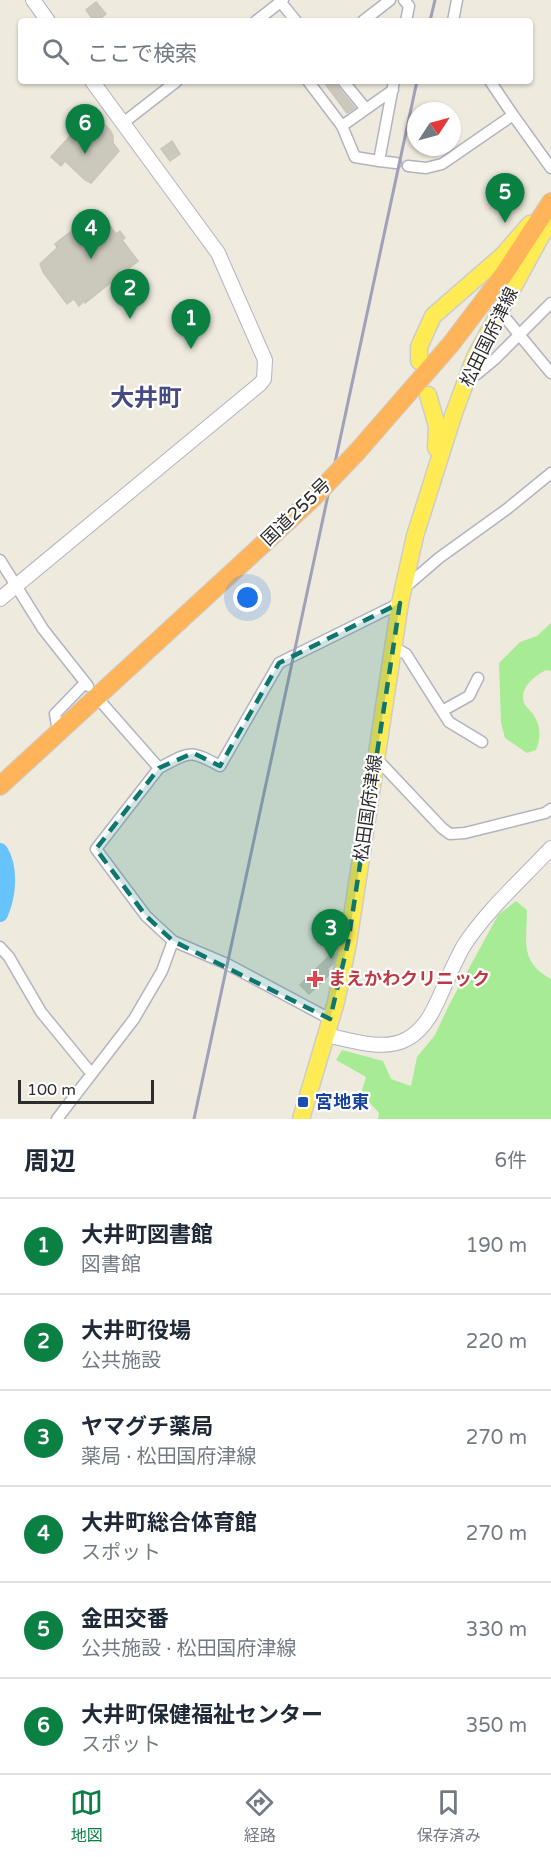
<!DOCTYPE html>
<html lang="ja">
<head>
<meta charset="utf-8">
<style>
	:root { --surface:#fff; --page:#f6f6f7; --text:#1f2937; --muted:#747a83; --line:#e0e1e3; --accent:#0b8043 }
	body { margin:0; font-family:"Varela Round","Noto Sans JP",sans-serif; background:var(--page); color:var(--text) }
	.compass { position:absolute; left:407px; top:102px; width:54px; height:54px; border-radius:50%; background:var(--surface); box-shadow:0 2px 4px #0004; rotate:54deg }
	.scale { position:absolute; left:18px; bottom:15px; width:136px; box-sizing:border-box; padding-left:6px; border:3px solid #2d2d2d; border-top:0; font-size:16px; line-height:21px; white-space:nowrap; color:#2d2d2d; -webkit-text-stroke:4px #fff; paint-order:stroke }
	.you { position:absolute; left:248px; top:598px; width:21px; height:21px; margin:-15px; border:4px solid #fff; border-radius:50%; background:#1a73e8; box-shadow:0 0 0 9px #1a73e833 }
	.badge { display:grid; place-items:center; width:39px; height:39px; border-radius:50%; background:var(--accent); color:#fff; font-size:20px; font-weight:700 }
	.pin { position:absolute; translate:-50% -50px; filter:drop-shadow(0 2px 3px #0008) }
	.pin::after { content:''; position:absolute; top:32px; width:21px; height:18px; background:inherit; clip-path:polygon(0 0,100% 0,50% 100%) }
	.list { margin:0; padding:0; list-style:none }
	h2 { display:flex; justify-content:space-between; align-items:center; height:78px; margin:0; padding:0 24px; font-size:26px }
	h2 small { font-size:20px; font-weight:400; color:var(--muted) }
	.list li { display:grid; grid-template-columns:39px 1fr auto; gap:18px; align-items:center; box-sizing:border-box; height:96px; padding:0 24px; border-top:2px solid var(--line) }
	.list b { display:block; font-size:22px; white-space:nowrap }
	.list p { margin:0; font-size:20px; white-space:nowrap; color:var(--muted) }
	.list em { font-size:20px; font-style:normal; color:var(--muted) }
	.icon { flex:none; width:33px; height:33px; fill:none; stroke:currentColor; stroke-width:2; stroke-linecap:round; stroke-linejoin:round }
	.map { position:relative; flex:none; width:551px; height:1119px; overflow:hidden }
	.search { position:absolute; background:var(--surface); box-shadow:0 2px 4px #0004; left:18px; right:18px; top:18px; height:66px; display:flex; align-items:center; gap:15px; box-sizing:border-box; padding:0 21px; border-radius:6px; color:var(--muted); font-size:22px }
	.sheet { height:654px; background:var(--surface) }
	nav { display:flex; justify-content:space-around; align-items:center; box-sizing:border-box; height:84px; border-top:2px solid var(--line); background:var(--surface); font-size:16px; color:var(--muted) }
	nav a { display:grid; justify-items:center; gap:3px }
	nav .on { color:var(--accent) }
	.map>svg:first-child { display:block }
	.green { fill:#a8eb95 }
	.lines { fill:none; stroke-linecap:round; stroke-linejoin:round }
	.river { stroke:#67c3fc; stroke-width:16 }
	.building { fill:#cbc8bc; stroke:#cbc6b7; stroke-width:1.5 }
	.street-casing { stroke:#b2b3c1; stroke-width:13 }
	.secondary-casing { stroke:#b2b3c1; stroke-width:16 }
	.primary-casing { stroke:#cdcdcd; stroke-width:19 }
	.highway-casing { stroke:#cdcdcd; stroke-width:20 }
	.street { stroke:#fff; stroke-width:10 }
	.secondary { stroke:#fff; stroke-width:14 }
	.primary { stroke:#ffeb53; stroke-width:16 }
	.highway { stroke:#ffb459; stroke-width:18 }
	.rail { stroke:#9fa0b9; stroke-width:3 }
	.highway-bridge-casing { stroke:#cdcdcd; stroke-width:20; stroke-linecap:butt }
	.highway-bridge { stroke:#ffb459; stroke-width:18 }
	.marked { fill:#0f766e; fill-opacity:0.2; stroke:#0f766e; stroke-width:4.5; stroke-dasharray:12 8; stroke-linejoin:round }
	.health-dot { fill:#e0444e; stroke:#fff; stroke-width:2 }
	.transit-dot { fill:#1a4fb4; stroke:#fff; stroke-width:2 }
	.labels { text-anchor:middle; stroke-width:4.5; stroke-linejoin:round; paint-order:stroke }
	.street-label { font-size:18px; fill:#2d2d2d; stroke:#fff }
	.health-label { font-size:18px; font-weight:bold; fill:#be3a42; stroke:#fff; text-anchor:start }
	.transit-label { font-size:18px; font-weight:bold; fill:#164399; stroke:#fff; text-anchor:start }
	.district-label { font-size:24px; font-weight:bold; fill:#474b83; stroke:#fff }
</style>
</head>
<body>
<div class="map">
<svg width="551" height="1119" viewBox="0 0 551 1119">
	<rect width="100%" height="100%" fill="#efeade"/>
	<!-- green -->
	<path class="green" d="M551,623v48l-5,-1c-11,6 -27,17 -22,33 1,3 7,8 9,11 8,11 8,24 3,36l-9,3 -22,-15 -4,-15 -2,-60 21,-21 17,-6z
		M516,901l11,9c0,31 -8,51 24,69v140h-173l1,-6 -18,-20 5,-16 -30,-17 6,-10 41,11 8,18 20,7 6,-29 18,-22 14,-30 49,-90z"/>
	<g class="lines">
		<!-- river -->
		<path class="river" d="M0,851c11,18 8,45 0,63"/>
	</g>
	<!-- building -->
	<path class="building" d="M96,2l10,12 -9,7h-3l-8,-11z
		M323,81h13l1,5 18,22 -8,5z
		M82,123l7,5 10,-4 6,1 5,5 3,6v7l6,8 -28,32 -6,-3 -20,-19 -4,5 -10,-9z
		M172,141l8,13 -10,7 -9,-12z
		M98,210l18,24 4,-3 5,7 -3,2 16,21 -53,42 -1,-2 -5,5 -5,-7 -7,5 -24,-32 -3,-8 17,-16 -2,-4z
		M333,952l2,2 -2,10 -6,5 4,4 -22,21 -9,-9z"/>
	<g class="lines">
		<defs>
			<path id="street" d="M279,0l17,21
				M404,0l5,6 -3,15
				M256,21l27,-21
				M363,21l27,-21
				M453,21l4,-21
				M308,81l34,45 13,31 24,4
				M343,81l23,28
				M394,81l-15,80 17,2
				M490,81l23,34
				M123,123l54,-42
				M342,126l51,-36
				M408,166l18,2 16,-4 71,-49 38,53
				M503,315l48,58
				M477,374l18,-15 56,-56
				M0,560l43,69 45,57
				M403,589l36,-31 68,-49 44,-36
				M393,647l13,7 43,68 33,20
				M101,702l58,66 -63,81 50,67 27,25 54,23 103,55
				M442,711l27,-15 9,-18
				M58,732l-3,-18 30,-31
				M376,758l66,70 8,6 15,-1 80,-20 6,-4
				M159,768c31,-16 30,-19 61,-2l59,-103 121,-60
				M0,947l9,10 32,55 50,61
				M57,1119l77,-100 28,-48 11,-30"/>
			<path id="secondary" d="M33,0l15,21
				M0,599l260,-215 4,-5 1,-19 -47,-107 -126,-172
				M326,1035c24,5 58,17 81,4 22,-12 30,-37 40,-59 5,-11 10,-22 16,-33 21,-34 60,-69 88,-99"/>
			<path id="primary" d="M419,361v-14l14,-31 70,-61 27,-31
				M428,395l9,31 -1,22
				M301,1119l35,-117 12,-59 52,-340 15,-67 39,-123 21,-56 76,-139"/>
			<path id="highway" d="M357,452l94,-108 53,-70 47,-72
				M0,786l312,-287"/>
		</defs>
		<!-- street casing -->
		<use href="#street" class="street-casing"/>
		<!-- secondary casing -->
		<use href="#secondary" class="secondary-casing"/>
		<!-- primary casing -->
		<use href="#primary" class="primary-casing"/>
		<!-- highway casing -->
		<use href="#highway" class="highway-casing"/>
		<!-- street -->
		<use href="#street" class="street"/>
		<!-- secondary -->
		<use href="#secondary" class="secondary"/>
		<!-- primary -->
		<use href="#primary" class="primary"/>
		<!-- highway -->
		<use href="#highway" class="highway"/>
		<!-- rail -->
		<path class="rail" d="M430,21l5,-21
			M194,1119l223,-1038"/>
		<defs>
			<path id="highway-bridge" d="M312,499l45,-47"/>
		</defs>
		<!-- highway-bridge casing -->
		<use href="#highway-bridge" class="highway-bridge-casing"/>
		<!-- highway-bridge -->
		<use href="#highway-bridge" class="highway-bridge"/>
	</g>
	<!-- marked area -->
	<path class="marked" d="M400,603l-52,340 -18,76 -157,-78 -27,-25 -50,-67 63,-81 34,-15 27,13 59,-103z"/>
	<!-- markers -->
	<path class="health-dot" d="M312 970h6v6h6v6h-6v6h-6v-6h-6v-6h6z"/>
	<rect class="transit-dot" x="297" y="1096" width="12" height="12" rx="3"/>
	<g class="labels">
		<!-- street labels -->
		<g class="street-label">
			<text transform="translate(489 337) rotate(-64)" y="6">松田国府津線</text>
			<text transform="translate(296 512) rotate(-44)" y="6">国道255号</text>
			<text transform="translate(368 808) rotate(-82)" y="6">松田国府津線</text>
		</g>
		<!-- health labels -->
		<g class="health-label">
			<text x="328" y="985">まえかわクリニック</text>
		</g>
		<!-- transit labels -->
		<g class="transit-label">
			<text x="315" y="1108">宮地東</text>
		</g>
		<!-- district labels -->
		<g class="district-label">
			<text x="146" y="406">大井町</text>
		</g>
	</g>
</svg>
<svg class="compass" viewBox="-18 -18 36 36"><path d="M0-13l5 13h-10z" fill="#e53935"/><path d="M0 13l5-13h-10z" fill="#747a83"/></svg>
<div class="scale">100 m</div>
<div class="you"></div>
<div class="pin badge" style="left:191px;top:349px">1</div>
<div class="pin badge" style="left:130px;top:319px">2</div>
<div class="pin badge" style="left:331px;top:959px">3</div>
<div class="pin badge" style="left:91px;top:259px">4</div>
<div class="pin badge" style="left:505px;top:223px">5</div>
<div class="pin badge" style="left:85px;top:154px">6</div>
<div class="search"><svg class="icon" aria-label="search" viewBox="0 0 24 24"><circle cx="10" cy="10" r="6"/><path d="M15 15l6 6"/></svg>ここで検索</div>
</div>
<section class="sheet">
<h2>周辺<small>6件</small></h2>
<ul class="list">
<li><span class="badge">1</span><div><b>大井町図書館</b><p>図書館</p></div><em>190 m</em></li>
<li><span class="badge">2</span><div><b>大井町役場</b><p>公共施設</p></div><em>220 m</em></li>
<li><span class="badge">3</span><div><b>ヤマグチ薬局</b><p>薬局 · 松田国府津線</p></div><em>270 m</em></li>
<li><span class="badge">4</span><div><b>大井町総合体育館</b><p>スポット</p></div><em>270 m</em></li>
<li><span class="badge">5</span><div><b>金田交番</b><p>公共施設 · 松田国府津線</p></div><em>330 m</em></li>
<li><span class="badge">6</span><div><b>大井町保健福祉センター</b><p>スポット</p></div><em>350 m</em></li>
</ul>
</section>
<nav>
<a class="on"><svg class="icon" aria-label="map" viewBox="0 0 24 24"><path d="M3 6l6-2 6 2 6-2v14l-6 2-6-2-6 2zM9 4v14M15 6v14"/></svg>地図</a>
<a><svg class="icon" aria-label="directions" viewBox="0 0 24 24"><path d="M12 3l9 9-9 9-9-9zM9 14v-3h6M13 9l2 2-2 2"/></svg>経路</a>
<a><svg class="icon" aria-label="saved" viewBox="0 0 24 24"><path d="M7 4h10v16l-5-4-5 4z"/></svg>保存済み</a>
</nav>
</body>
</html>
